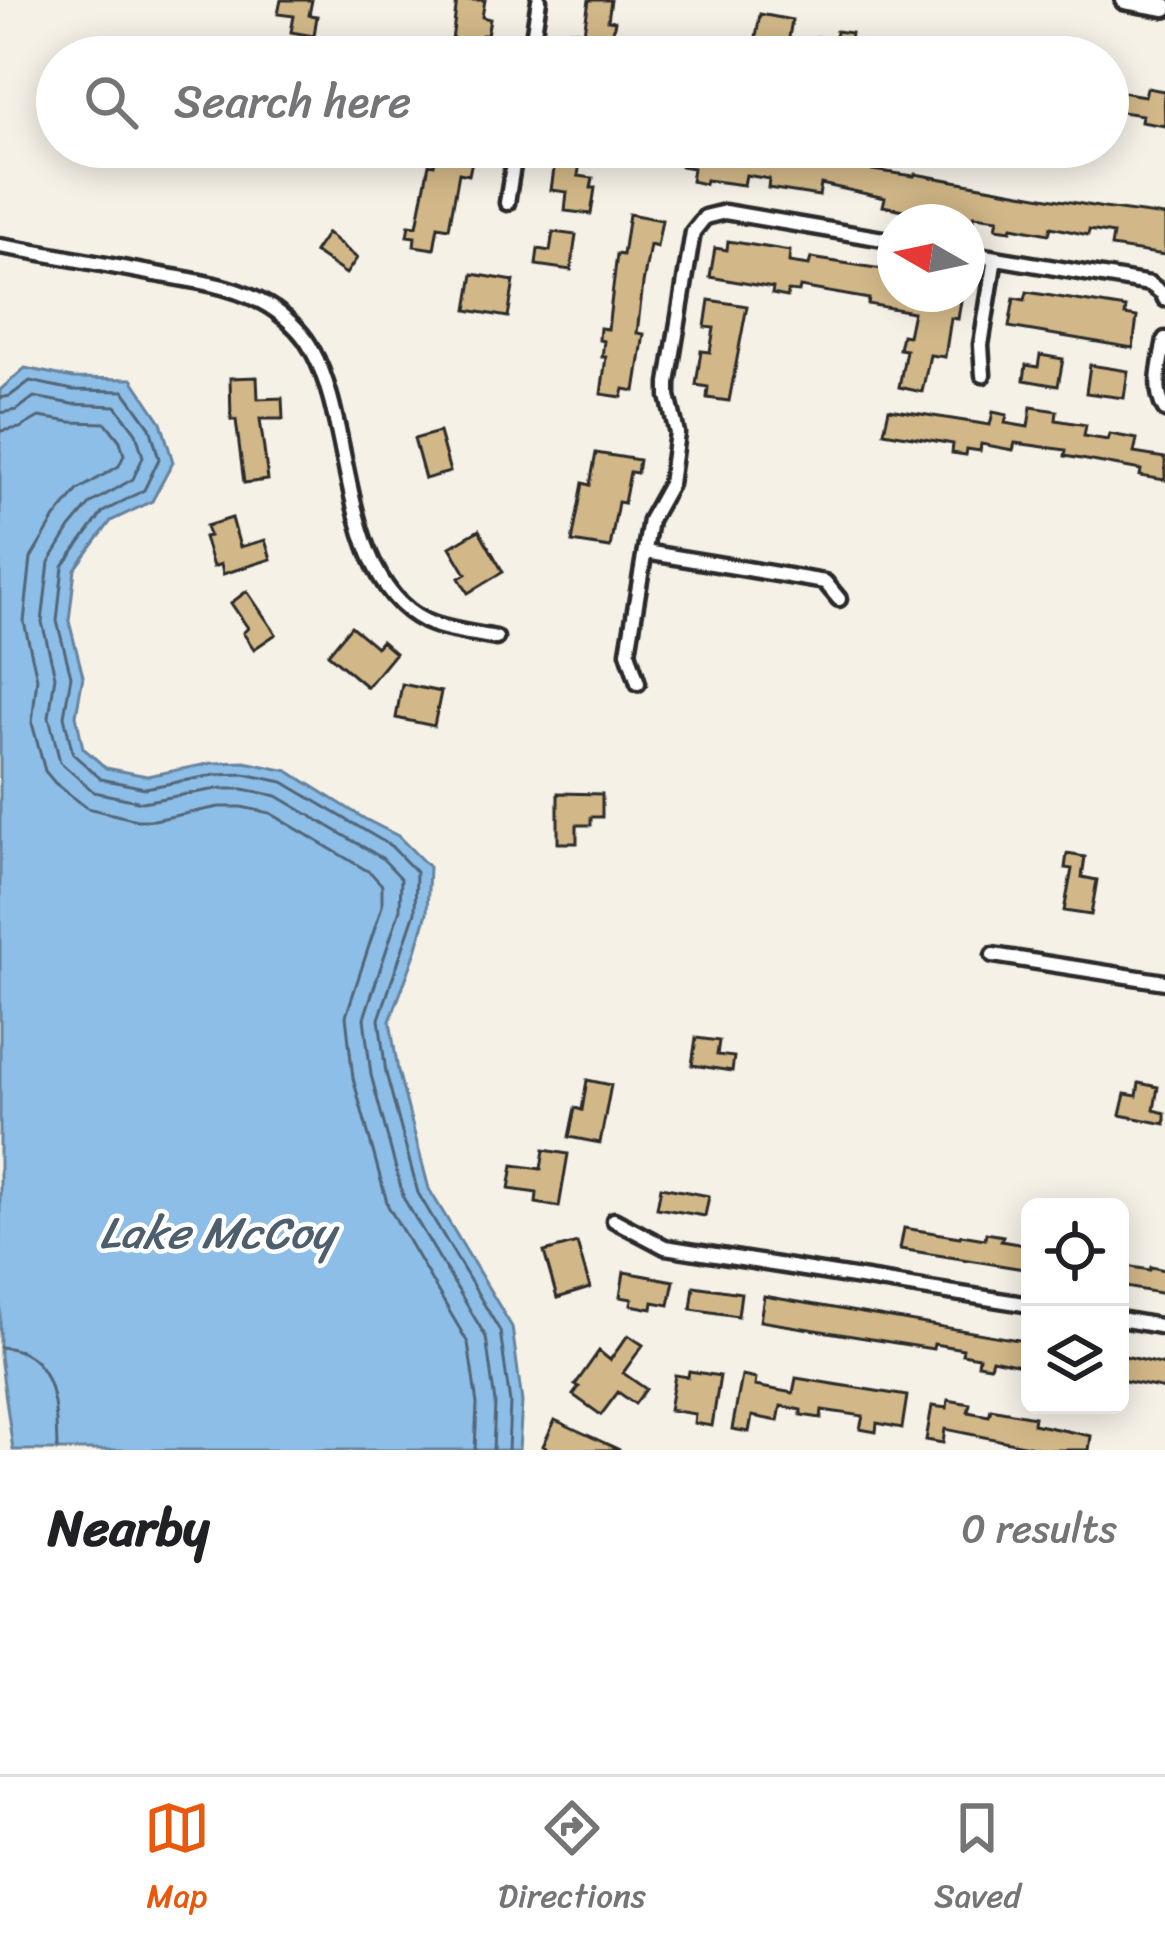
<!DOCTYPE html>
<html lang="en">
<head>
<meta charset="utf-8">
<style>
	:root { --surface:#fff; --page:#f2f2f2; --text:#202124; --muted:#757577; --line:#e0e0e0; --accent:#ea580c }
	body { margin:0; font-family:Sriracha,sans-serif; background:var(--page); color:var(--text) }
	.controls { position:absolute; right:36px; bottom:36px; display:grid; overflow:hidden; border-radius:18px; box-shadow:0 6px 30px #0003 }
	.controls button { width:108px; height:108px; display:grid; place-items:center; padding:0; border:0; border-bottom:3px solid var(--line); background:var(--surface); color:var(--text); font:60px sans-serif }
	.compass { position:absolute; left:877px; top:204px; width:108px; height:108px; border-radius:50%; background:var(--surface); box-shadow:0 6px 30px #0003; rotate:279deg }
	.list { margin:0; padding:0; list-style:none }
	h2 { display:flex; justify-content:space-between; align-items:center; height:156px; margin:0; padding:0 48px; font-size:51px }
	h2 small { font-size:39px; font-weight:400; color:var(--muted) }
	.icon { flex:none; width:66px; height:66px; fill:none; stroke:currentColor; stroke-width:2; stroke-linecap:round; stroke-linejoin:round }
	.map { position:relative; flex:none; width:1165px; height:1450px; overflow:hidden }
	.search { position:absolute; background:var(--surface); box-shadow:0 6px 30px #0003; left:36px; right:36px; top:36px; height:132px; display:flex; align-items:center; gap:30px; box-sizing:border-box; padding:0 42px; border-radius:66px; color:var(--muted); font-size:45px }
	.sheet { height:324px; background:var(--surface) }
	nav { display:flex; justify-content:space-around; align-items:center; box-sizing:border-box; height:168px; border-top:3px solid var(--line); background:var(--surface); font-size:33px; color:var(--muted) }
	nav a { display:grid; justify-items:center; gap:6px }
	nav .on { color:var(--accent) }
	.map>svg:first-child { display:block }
	.water { fill:#8dbee8; stroke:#66839c; stroke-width:3 }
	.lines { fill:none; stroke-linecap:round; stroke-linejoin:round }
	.shore { stroke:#526677; stroke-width:3 }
	.building { fill:#d2b888; stroke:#2b2b2b; stroke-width:3 }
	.street-casing { stroke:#2b2b2b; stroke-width:21 }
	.secondary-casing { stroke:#2b2b2b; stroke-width:26 }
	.street { stroke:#fff; stroke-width:12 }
	.secondary { stroke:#fff; stroke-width:16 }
	.labels { text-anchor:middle; stroke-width:9; stroke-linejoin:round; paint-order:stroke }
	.water-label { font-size:45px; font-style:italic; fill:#4d5e6d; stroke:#fff }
</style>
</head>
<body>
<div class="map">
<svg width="1165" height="1450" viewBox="0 0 1165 1450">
	<rect width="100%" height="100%" fill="#f6f1e7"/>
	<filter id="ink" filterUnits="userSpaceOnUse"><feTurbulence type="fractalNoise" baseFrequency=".00833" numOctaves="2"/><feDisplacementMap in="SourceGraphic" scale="24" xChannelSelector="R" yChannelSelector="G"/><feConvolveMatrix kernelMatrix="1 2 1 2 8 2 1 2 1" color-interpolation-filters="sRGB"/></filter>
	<g filter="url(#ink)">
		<!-- water -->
		<path class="water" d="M25,368l48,10 59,1 29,43 12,40 -21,39 -41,20 -36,48 -6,52 14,55 -7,39 7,33 23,20 41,8 66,-13 32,-1 43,9 77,48 33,17 31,31 -2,46 -12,41 -25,67 8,50 31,118 83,138 10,75 -3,48h-506l-13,-94v-966z"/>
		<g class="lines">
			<!-- shore -->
			<path class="shore" d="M0,398l10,-2 20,-15 43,9 51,1 26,36 9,32 -15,31 -41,22 -40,54 -6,55 14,55 -7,40 9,38 28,25 44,9 70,-13 29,-1 39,8 108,64 25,26 -1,40 -36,107 7,54 32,120 82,138 10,72 -2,47
				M0,413l17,-3 17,-13 38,7 44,2 20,27 7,24 -10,22 -42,24 -21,25 -21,34 -7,60 13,54 -6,41 11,45 34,30 48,10 75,-13h26l34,7 105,62 19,20 -1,31 -36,109 7,57 33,124 82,138 9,66 -2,47
				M0,431l20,-3 19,-11 32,5 35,1 14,18 4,14 -5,11 -41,24 -23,28 -24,40 -7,64 13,56 -5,45 13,48 10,12 32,25 50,12h17l65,-13h22l29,6 101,60 11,12v21l-36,110 7,62 35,128 80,137 9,61 -2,46
				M0,1347c56,3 56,60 57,103"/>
		</g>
		<!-- building -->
		<path class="building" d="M281,0h31l-3,15 8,1 -3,20 -23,-4 3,-16 -16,-2z
			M457,0h28l-3,17 8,2 -3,16h-5l-4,22h-28z
			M589,0h22l-3,20 7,1 -4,21 -6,-1 -3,14 -36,-6 4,-19 14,2z
			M760,14l32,6 -5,29 -32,-6z
			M836,31l15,2 -3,24h-34l3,-20 18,2z
			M1147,88l17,3 1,35 -24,-4 1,-7 -34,-5v-20l37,6z
			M552,147h30l-4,29 15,2 -2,10h4l-4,26 -26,-3 2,-19 -16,-2 4,-28h-5z
			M685,147l37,5v-5h25l90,18 77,11 1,-2 189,34 61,8v39l-54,-8 2,-13 -24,-4 -1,5 -37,-8 -2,7 -37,-7 -1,3 -15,-2 2,-9 -24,-3 -1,8 -15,-2 1,-7 -24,-3 -1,4 -51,-10 2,-8 -64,-14 -2,12 -51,-8 1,-9 -23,-4 -2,10 -38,-5 -1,4 -14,-3 2,-13 -12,-2z
			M437,150l36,6 -4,19 -10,-2 -10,55 -11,-2 -4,23 -20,-3 1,-9 -8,-1 2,-11 8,1 12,-62 5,1z
			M629,214l33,6 -5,27 -7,-2 -7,39 -6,49 7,1 -9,57 -11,-2 -2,8 -21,-3 5,-37h-4l2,-16 -5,-1 1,-12 8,1 9,-75 6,1z
			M553,232l23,3 -5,35 -35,-5 2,-16 12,2z
			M327,233l30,25 -11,16 -32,-22z
			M728,241l62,10 -1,11 20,3 2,-7 84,13v23h67l-4,25 -7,-1 -6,39 -15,-2 -8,37 -23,-5 7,-37 -7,-1 3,-14 6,1 5,-24 -45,-8 1,-5 -69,-12 -1,5 -11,-1 -1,6 -15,-3 1,-6 -63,-11 5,-29 12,2z
			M473,274l41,7 -6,36 -41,-7z
			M1027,292l99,16 -1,7 12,2 -4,31 -124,-21 5,-29 11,2z
			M709,300l38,6 -18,95 -22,-3 1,-11 -12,-2 5,-34 9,1 4,-24 -9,-1z
			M1040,355l23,4 -5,27 -34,-6 2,-15 12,2z
			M1090,365l38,6 -4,27 -38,-5z
			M257,377l1,22 24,-1 1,21h-23l8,61 -24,3 -8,-63h-5l-1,-42z
			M1031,407l26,4 -1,9 30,5 -2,11 24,4 2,-6 27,5 -3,14 31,5v22l-25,-4 1,-6 -76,-14 1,-6 -51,-7 -2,7 -32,-6 -1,7 -13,-2 -1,6 -14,-2 1,-9 -69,-12 5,-23 101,16 3,-13 14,3 -2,8 23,4z
			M439,432l11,40 -25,7 -11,-40z
			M596,453l43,7 -2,13 -7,-1 -6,31 -6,-1 -8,46 -38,-6 11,-59 7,2z
			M232,518l8,29 25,-7 6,19 -48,15 -2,-10 -8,3 -9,-30 5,-1 -3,-10z
			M479,530l24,42 -35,21 -9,-15 7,-4 -16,-27z
			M247,591l29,43 -22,15 -11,-16 5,-5 -17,-25z
			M351,626l25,21 5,-6 14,12 -28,34 -39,-33z
			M402,684l39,8 -7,34 -38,-8z
			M558,793l44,1v23h-11v8h-14v18h-19z
			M1067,854l18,3 -3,20 15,3 -6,35 -27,-4 8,-42 -7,-1z
			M696,1038l23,3 -2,14 17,2 -2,14 -40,-6z
			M587,1080l24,5 -11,58 -31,-6 6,-29 7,2z
			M1139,1083l19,4 -4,23 11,3v11l-45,-9 5,-21 12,2z
			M544,1150l24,4 -9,53 -23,-4 1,-10 -28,-4 4,-24 28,4z
			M661,1187l48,9 -4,20 -48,-8z
			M904,1228l56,9 1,-2 24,4 1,-6 17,3 -2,5 29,5v24l-130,-21z
			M577,1243l13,45 -33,10 -13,-46z
			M1120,1265l30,5 1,-3 14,3v24l-45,-8z
			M624,1272l50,9 -5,24 -16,-3 -1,7 -21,-4 1,-6 -12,-2z
			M694,1286l47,7 -3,23 -47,-7z
			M764,1296l266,46v25l-38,-8 -2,7 -12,-2 1,-7 -17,-3 1,-5 -29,-5 -1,5 -173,-28z
			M628,1335l15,10 -20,28 23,16 -11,15 -17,-12 -17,23 -28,-20 6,-8 -4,-2 24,-34 11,9z
			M1120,1355l45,10v24l-45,-9z
			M689,1371l31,5 -8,50 -18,-3 1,-9 -26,-4 6,-35 13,2z
			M742,1376l14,3 -1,7 38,7 3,-15 111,18 -5,32 -25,-5 -1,9 -16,-3 3,-13 -41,-6 -1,8 -20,-3v-5l-20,-4 -3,15 -26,-5 -3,16 -17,-3z
			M948,1400l22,4 -2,8 21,4 2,-7 43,8 -1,7 58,12 -2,14h-41l-103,-21 -2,14 -17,-3 6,-34 15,2z
			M555,1420l65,30h-70l-7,-4z"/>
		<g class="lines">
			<defs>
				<path id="street" d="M530,57l9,-57
					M507,203l9,-56
					M0,246c48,8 96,17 144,26 44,8 93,12 131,38 14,10 29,24 37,40 42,74 28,230 113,271 21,10 48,12 71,17
					M967,253l183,31 13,10 2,5
					M1165,339c-4,24 -13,49 0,71
					M983,375l-2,-30 14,-87
					M645,552l180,30 14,17
					M638,683l-10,-31 22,-132 20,-36 7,-51 -9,-37v-13l25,-151 12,-15 20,-5 170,29
					M993,955l172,27
					M614,1220l51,27 365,58
					M1120,1319l45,8"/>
				<path id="secondary" d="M1125,0l40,7"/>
			</defs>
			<!-- street casing -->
			<use href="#street" class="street-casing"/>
			<!-- secondary casing -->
			<use href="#secondary" class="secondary-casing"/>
			<!-- street -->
			<use href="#street" class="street"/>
			<!-- secondary -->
			<use href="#secondary" class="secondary"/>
		</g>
	</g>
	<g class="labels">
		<!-- water labels -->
		<g class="water-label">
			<text x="217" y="1248">Lake McCoy</text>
		</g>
	</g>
</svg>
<div class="controls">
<button><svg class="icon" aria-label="locate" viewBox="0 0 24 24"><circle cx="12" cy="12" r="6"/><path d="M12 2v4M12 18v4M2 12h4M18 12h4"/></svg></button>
<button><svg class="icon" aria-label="layers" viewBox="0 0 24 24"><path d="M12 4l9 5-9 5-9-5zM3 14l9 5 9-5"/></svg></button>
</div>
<svg class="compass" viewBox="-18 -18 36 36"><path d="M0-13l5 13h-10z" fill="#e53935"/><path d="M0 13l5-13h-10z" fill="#757577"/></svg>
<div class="search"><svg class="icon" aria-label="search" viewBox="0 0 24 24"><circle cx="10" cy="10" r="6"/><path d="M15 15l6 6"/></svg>Search here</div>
</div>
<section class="sheet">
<h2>Nearby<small>0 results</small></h2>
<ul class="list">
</ul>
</section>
<nav>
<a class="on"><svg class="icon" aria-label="map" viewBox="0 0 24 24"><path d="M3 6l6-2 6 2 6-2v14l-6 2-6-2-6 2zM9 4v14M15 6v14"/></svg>Map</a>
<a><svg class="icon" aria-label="directions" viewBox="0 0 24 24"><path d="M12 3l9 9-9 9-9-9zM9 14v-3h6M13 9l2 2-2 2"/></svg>Directions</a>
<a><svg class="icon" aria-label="saved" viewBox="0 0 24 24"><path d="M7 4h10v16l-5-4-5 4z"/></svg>Saved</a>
</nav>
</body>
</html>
